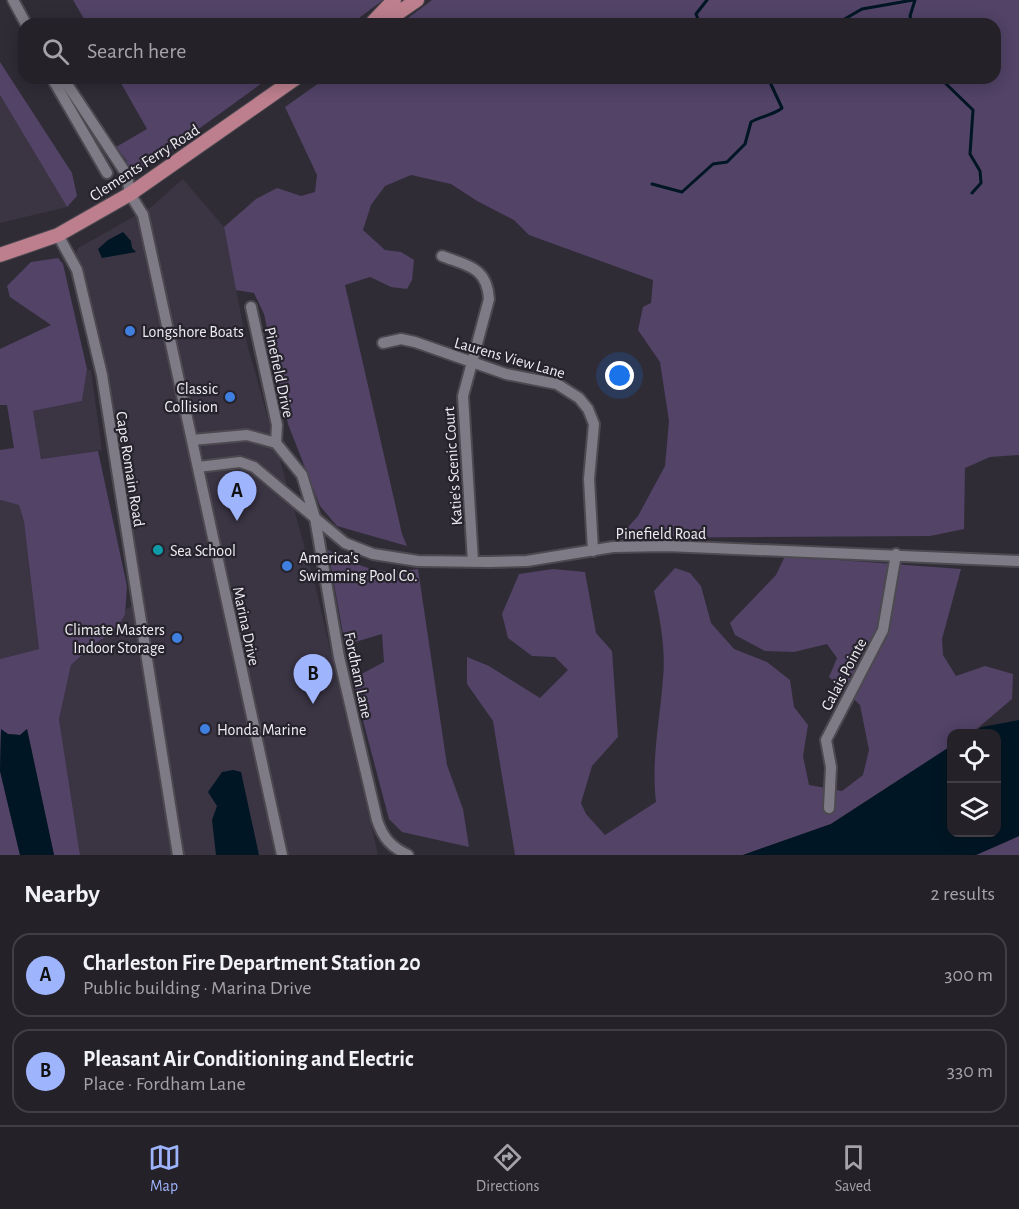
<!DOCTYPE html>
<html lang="en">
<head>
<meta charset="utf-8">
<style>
	:root { --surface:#242128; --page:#302e34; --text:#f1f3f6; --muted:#a3a3a8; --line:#413e45; --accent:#9eb4fd }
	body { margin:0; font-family:"Alegreya Sans",sans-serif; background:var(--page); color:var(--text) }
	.controls { position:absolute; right:18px; bottom:18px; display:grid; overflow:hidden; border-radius:12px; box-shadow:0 3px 15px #0003 }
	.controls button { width:54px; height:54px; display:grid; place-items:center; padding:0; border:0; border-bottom:2px solid var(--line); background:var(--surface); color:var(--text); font:30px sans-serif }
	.you { position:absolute; left:620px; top:376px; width:21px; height:21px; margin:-15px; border:4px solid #fff; border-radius:50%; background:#1a73e8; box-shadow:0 0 0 9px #1a73e833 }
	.badge { display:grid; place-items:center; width:39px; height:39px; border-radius:50%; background:var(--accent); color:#111; font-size:20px; font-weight:700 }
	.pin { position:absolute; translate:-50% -50px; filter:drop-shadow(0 2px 3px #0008) }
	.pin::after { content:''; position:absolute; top:32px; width:21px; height:18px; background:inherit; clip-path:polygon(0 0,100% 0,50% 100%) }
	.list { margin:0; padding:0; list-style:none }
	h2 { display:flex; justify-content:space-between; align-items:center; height:78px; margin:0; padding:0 24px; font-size:26px }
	h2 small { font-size:20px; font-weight:400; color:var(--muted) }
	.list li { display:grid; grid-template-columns:39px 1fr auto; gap:18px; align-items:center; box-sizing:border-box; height:84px; margin:0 12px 12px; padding:0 12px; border:2px solid var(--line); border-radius:18px }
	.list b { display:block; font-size:22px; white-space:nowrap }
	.list p { margin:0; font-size:20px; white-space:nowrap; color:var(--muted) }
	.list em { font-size:20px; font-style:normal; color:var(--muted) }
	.icon { flex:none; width:33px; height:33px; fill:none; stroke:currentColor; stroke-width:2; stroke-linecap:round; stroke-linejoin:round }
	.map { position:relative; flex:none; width:1019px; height:855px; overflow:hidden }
	.search { position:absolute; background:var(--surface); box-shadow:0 3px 15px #0003; left:18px; right:18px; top:18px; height:66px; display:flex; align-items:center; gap:15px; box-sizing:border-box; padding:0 21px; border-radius:18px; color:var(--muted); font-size:22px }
	.sheet { height:270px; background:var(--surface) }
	nav { display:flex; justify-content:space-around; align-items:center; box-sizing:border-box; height:84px; border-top:2px solid var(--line); background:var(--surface); font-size:16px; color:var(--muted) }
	nav a { display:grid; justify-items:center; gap:3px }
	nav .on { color:var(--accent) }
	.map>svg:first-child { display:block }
	.built { fill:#3a3443 }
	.green { fill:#524367 }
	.water { fill:#001624 }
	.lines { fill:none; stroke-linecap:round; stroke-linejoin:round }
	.stream { stroke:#001624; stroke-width:3 }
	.minor-casing { stroke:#4c4950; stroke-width:14 }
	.major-casing { stroke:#4c4950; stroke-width:16 }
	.minor { stroke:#7f7b86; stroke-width:10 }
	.major { stroke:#bd7f8d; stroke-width:14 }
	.shop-dot { fill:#3f7fe0; stroke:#26232c; stroke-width:2 }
	.culture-dot { fill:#0f9aa8; stroke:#26232c; stroke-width:2 }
	.labels { text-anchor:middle; stroke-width:4.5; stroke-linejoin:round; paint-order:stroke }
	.street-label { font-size:16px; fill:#efedf3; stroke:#26232c }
	.poi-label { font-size:16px; fill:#efedf3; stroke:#26232c; text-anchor:start }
</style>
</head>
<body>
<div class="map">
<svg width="1019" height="855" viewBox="0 0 1019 855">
	<rect width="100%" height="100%" fill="#302c36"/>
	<!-- built -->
	<path class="built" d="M0,95l67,112 -67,16z
		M183,179l41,48 22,113 68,240 64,275h-298l-21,-136 12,-54 26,-23 16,-9 12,-18 1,-6 17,-7 -67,-349 2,-5 73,-41z
		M87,369l4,2 11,79 -61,9 -8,-48 49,-10z
		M0,500l19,5 5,17 15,127 -39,10z"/>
	<!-- green -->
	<path class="green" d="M73,0h310l-32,24h-264z
		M432,0h587v455l-29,2 -25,11 -1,61 -34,7 -312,2 20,-22 27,-50 4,-45 -9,-59 -22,-32 5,-23 8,-4 2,-23 -124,-45 -15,-15 -37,-19 -26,-17 -40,-9 -26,11 -14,19 -8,25 22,20 16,2 13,8 -2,20 -5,9 -16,-2 -21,-10 -25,8 57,249 5,12 -70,-20 -17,-20 -32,-82 -24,-110 -10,-21 -18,-3 -12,-63 32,-28 21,-11 24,8 14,-4 2,-17 -32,-68 41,-29h669v-54h-595z
		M0,62l72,111 5,23 -10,11 -67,-112z
		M118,78h151l-116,84 -10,6 -13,1 -7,-5 4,-3 -11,-14 31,-18z
		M58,258l5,6 24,105 -5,32 -49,10 8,48 57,-8 29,135 -2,29 -12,18 -16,9 -26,23 -12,54 21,136h-26l-27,-126 -7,6 -13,-1 -6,-4 -1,41 20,84h-20v-196l39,-10 -15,-127 -5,-17 -19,-5v-50l14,-2 -7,-43h-7v-56l51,-24 -41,-28 -3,-11 24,-24z
		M328,550c32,18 54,26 90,19l29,196 16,44 6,38 -67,-15 -13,-13 -37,-140 32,-17 -2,-28 -37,11z
		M785,556l176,13 -19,70 1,16 13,21 29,-10 28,8 -1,25 -40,34 -20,1 -1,12 -120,78 -88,31h-228l-22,-134 -26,-37v-27l22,9 51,32 28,-28 -13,-13 -23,-1 -24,-18 -6,-24 17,-40 34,-5 32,3 11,61 16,18 6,86 -26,29 -11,37 5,11 19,21 51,-33c-5,-42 4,-82 7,-124 3,-28 -3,-60 -9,-87l21,-23 15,5 11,13 10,37 23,26 33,13 23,18 4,27 14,18 -5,31 6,29 33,6 21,-16 6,-25 -9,-45 -31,-28 8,-19 -10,-14 -33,8 -29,-1 -30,-16 -5,-12 46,-48z
		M1019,836v19h-43z"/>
	<!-- water -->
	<path class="water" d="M123,232l8,9 1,7 4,4 -34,6 -4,-9 10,-9z
		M1019,720v116l-43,19h-233l88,-31 120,-78 1,86h44v-98l-24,-1 10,-6z
		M1,729l7,5 12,1 7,-6 27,126h-34l-20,-84z
		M233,770l8,2 18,83h-43l-4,-35 5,-14 -9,-14 14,-20z"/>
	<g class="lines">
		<!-- stream -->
		<path class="stream" d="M700,24l-4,-10 11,-14
			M747,24h1
			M836,24l26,-15 51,-9
			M912,24l-2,-8 5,-16
			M940,78l33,32 -3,44 10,17 1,12 -9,10
			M652,184l30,8 31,-28 14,-2 18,-18 6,-22c10,-6 23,-7 31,-14l-14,-30"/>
		<defs>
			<path id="minor" d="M13,0l13,24
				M52,78l55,95
				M63,78l64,97 3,19 13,21 139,640
				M58,235l19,35 25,105 76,480
				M442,256c26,10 45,11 47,43l-26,97 10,166
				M251,307l26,118 -1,18
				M383,343l18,-4 14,3 91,32 51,10 22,14 9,11 6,15 -5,55 4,72
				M192,440l55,-5 29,8 26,32 13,43 30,25 28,11 45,7 71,1 38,-1 86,-14 54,-1 352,15
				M198,467l42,-5 14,5 61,51 24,139 38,163c6,18 14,27 31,35
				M829,808l2,-41 -5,-27 57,-110 13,-76"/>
			<path id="major" d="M373,22l21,-22
				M374,24l24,-11 19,-13
				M0,255l58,-20 72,-41 166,-116"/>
		</defs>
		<!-- minor casing -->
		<use href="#minor" class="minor-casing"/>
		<!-- major casing -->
		<use href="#major" class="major-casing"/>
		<!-- minor -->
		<use href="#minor" class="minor"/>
		<!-- major -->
		<use href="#major" class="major"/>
	</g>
	<!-- markers -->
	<g class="shop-dot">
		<circle cx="130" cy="331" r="6"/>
		<circle cx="230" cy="397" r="6"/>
		<circle cx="287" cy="566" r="6"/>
		<circle cx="177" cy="638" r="6"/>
		<circle cx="205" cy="729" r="6"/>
	</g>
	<circle class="culture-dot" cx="158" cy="550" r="6"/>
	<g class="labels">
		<!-- street labels -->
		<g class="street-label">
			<text transform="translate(144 162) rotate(-33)" y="6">Clements Ferry Road</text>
			<text transform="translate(510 357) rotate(16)" y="6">Laurens View Lane</text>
			<text transform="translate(280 372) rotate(78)" y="6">Pinefield Drive</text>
			<text transform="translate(452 466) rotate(-94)" y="6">Katie's Scenic Court</text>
			<text transform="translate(131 469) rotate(81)" y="6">Cape Romain Road</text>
			<text x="661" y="539">Pinefield Road</text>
			<text transform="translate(247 626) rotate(78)" y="6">Marina Drive</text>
			<text transform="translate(843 674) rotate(-62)" y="6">Calais Pointe</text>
			<text transform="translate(359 675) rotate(78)" y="6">Fordham Lane</text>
		</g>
		<!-- poi labels -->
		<g class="poi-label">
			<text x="142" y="337">Longshore Boats</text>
			<text x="218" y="394" text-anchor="end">Classic<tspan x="218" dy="18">Collision</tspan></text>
			<text x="170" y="556">Sea School</text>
			<text x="299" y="563">America's<tspan x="299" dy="18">Swimming Pool Co.</tspan></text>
			<text x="165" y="635" text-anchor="end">Climate Masters<tspan x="165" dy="18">Indoor Storage</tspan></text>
			<text x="217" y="735">Honda Marine</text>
		</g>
	</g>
</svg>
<div class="controls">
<button><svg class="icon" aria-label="locate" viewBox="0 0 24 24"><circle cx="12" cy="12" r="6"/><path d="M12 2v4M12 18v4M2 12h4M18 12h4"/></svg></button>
<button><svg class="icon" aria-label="layers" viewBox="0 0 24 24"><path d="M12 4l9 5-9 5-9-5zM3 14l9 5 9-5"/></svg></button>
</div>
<div class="you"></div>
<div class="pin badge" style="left:237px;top:521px">A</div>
<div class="pin badge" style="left:313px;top:704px">B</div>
<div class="search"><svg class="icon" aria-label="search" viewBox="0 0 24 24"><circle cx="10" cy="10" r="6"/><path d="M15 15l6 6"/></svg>Search here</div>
</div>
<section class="sheet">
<h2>Nearby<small>2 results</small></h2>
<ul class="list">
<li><span class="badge">A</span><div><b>Charleston Fire Department Station 20</b><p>Public building · Marina Drive</p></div><em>300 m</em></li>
<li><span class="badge">B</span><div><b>Pleasant Air Conditioning and Electric</b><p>Place · Fordham Lane</p></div><em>330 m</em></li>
</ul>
</section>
<nav>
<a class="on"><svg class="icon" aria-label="map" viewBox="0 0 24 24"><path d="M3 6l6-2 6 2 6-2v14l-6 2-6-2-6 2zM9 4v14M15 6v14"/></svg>Map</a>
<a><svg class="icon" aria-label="directions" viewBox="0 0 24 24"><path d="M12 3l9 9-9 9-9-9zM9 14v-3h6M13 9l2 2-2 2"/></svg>Directions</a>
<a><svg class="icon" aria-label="saved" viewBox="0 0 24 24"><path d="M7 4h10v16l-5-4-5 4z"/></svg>Saved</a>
</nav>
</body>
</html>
